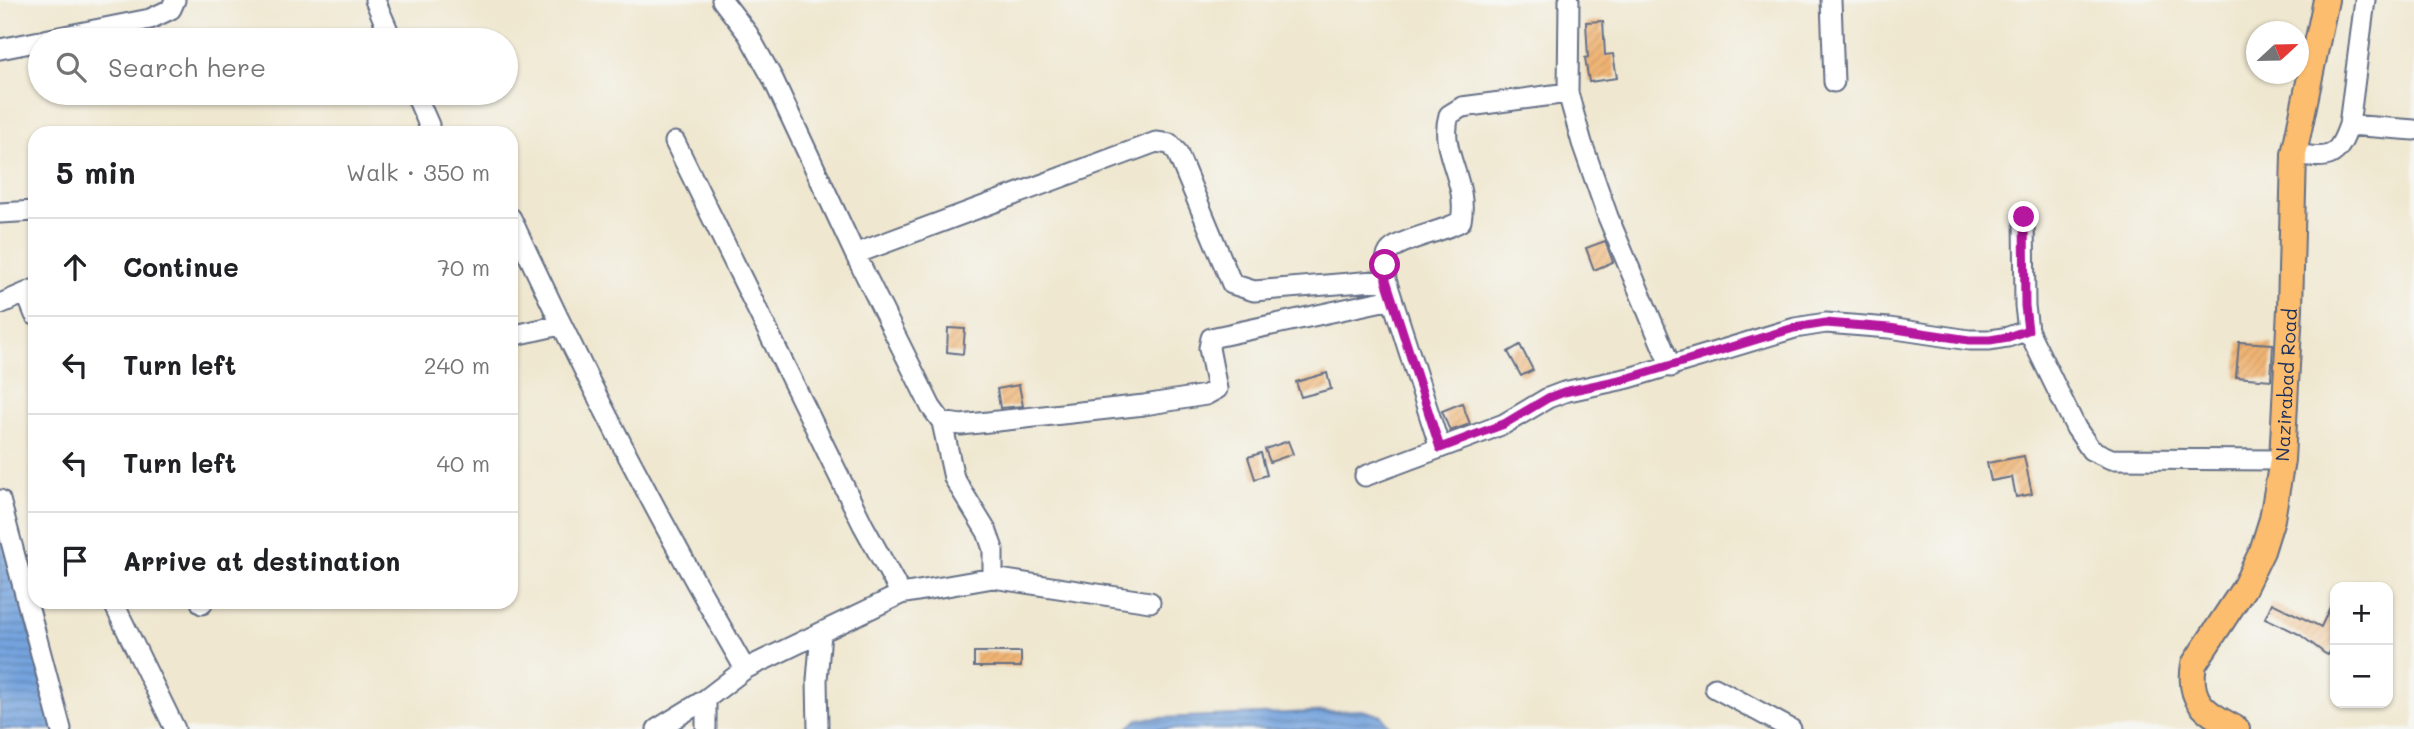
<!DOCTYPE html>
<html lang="en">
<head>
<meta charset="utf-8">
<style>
	:root { --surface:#fff; --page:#f6f6f6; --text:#202124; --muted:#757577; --line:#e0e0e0 }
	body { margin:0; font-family:Mali,sans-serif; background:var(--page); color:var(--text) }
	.controls { position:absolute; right:21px; bottom:21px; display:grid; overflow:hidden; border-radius:14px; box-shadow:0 2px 5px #0004 }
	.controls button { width:63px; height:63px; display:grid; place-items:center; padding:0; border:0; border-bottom:2px solid var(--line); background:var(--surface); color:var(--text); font:35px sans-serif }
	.compass { position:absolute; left:2246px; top:21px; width:63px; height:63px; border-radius:50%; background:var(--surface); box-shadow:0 2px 5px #0004; rotate:68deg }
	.stop { position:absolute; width:21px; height:21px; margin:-16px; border:5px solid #b5179e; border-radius:50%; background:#fff }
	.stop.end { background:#b5179e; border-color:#fff; box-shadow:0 2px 7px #0008 }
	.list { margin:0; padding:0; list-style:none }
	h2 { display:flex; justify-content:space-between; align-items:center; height:91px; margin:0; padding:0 28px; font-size:30px }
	h2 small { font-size:23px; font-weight:400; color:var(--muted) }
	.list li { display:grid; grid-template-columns:46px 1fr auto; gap:21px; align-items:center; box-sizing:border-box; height:98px; padding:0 28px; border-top:2px solid var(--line) }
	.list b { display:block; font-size:26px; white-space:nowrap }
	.list em { font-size:23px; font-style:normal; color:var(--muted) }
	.icon { flex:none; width:38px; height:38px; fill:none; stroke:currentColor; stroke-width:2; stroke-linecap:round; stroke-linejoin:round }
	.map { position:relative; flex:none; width:2414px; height:729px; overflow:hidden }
	.search { position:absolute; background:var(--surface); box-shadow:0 2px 5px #0004; left:28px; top:28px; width:490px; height:77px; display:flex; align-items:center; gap:18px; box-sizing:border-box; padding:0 24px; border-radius:38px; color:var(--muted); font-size:26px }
	.panel { position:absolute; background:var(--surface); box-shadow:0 2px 5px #0004; left:28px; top:126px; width:490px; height:483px; border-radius:21px }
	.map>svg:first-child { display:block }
	.water { fill:url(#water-rules); stroke:#48699e; stroke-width:2 }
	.building { fill:url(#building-hatch) }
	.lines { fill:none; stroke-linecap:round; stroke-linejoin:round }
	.minor-casing { stroke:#656f86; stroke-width:23 }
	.major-casing { stroke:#656f86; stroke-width:28 }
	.minor { stroke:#fff; stroke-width:19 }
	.major { stroke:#fcbd6e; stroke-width:24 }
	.route { stroke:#b5179e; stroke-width:9 }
	.labels { text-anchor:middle; stroke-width:7; stroke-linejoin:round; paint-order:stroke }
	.street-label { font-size:19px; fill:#1b2f5e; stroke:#f6f6f2 }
</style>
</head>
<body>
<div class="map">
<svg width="2414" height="729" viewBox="0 0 2414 729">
	<defs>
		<pattern id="water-rules" width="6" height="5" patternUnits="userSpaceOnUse" patternTransform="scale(1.75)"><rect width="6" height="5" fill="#74a3dd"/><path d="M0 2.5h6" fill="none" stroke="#5e85b6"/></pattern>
		<pattern id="building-hatch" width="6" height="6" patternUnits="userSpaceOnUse" patternTransform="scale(1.75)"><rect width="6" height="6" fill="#f0b473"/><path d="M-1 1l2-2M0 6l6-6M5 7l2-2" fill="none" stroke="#cd9b66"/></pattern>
	</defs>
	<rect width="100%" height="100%" fill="#f6f6f2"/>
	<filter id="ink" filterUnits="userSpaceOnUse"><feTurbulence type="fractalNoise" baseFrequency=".0143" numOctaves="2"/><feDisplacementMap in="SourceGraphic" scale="14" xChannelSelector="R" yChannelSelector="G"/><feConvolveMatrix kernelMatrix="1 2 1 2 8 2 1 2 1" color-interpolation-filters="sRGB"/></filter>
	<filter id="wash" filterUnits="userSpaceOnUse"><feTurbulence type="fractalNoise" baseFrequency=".00686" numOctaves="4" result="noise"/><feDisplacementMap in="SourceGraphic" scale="28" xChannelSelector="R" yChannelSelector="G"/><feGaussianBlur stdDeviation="1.57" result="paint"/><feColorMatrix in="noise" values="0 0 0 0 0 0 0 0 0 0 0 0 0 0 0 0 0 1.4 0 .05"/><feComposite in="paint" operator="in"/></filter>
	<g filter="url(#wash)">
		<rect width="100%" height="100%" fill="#efe7cf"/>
		<!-- water -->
		<path class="water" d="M0,526l57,203h-57z
			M1362,710l20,6 9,13h-264l11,-10z"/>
		<g id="blocks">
			<!-- building -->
			<path class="building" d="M1603,21l2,34 8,-1 4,24 -28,4 -4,-24 3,-1 -2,-35z
				M1605,241l8,21 -19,8 -8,-22z
				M948,328l17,1 -2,25 -16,-2z
				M2239,342l34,2 -2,36 -35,-3z
				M1520,345l13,25 -12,6 -13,-24z
				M1327,373l4,16 -30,8 -5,-15z
				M1019,385l4,21 -23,2 -3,-19z
				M1462,403l8,21 -20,7 -8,-20z
				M1288,441l5,13 -23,8 -5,-13z
				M1261,453l6,22 -12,4 -7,-22z
				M2024,456l8,38 -16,3 -4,-20 -21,4 -4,-18z
				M2335,596v46l-8,13 -28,-21 -34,-16 7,-15 49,24z
				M974,652h47v15h-47z"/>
		</g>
	</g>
	<g filter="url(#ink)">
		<use href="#blocks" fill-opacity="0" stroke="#656f86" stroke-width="2"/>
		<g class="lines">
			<defs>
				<path id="minor" d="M375,0l17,40
					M722,0l26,34 25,45 82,175 76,153 11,15 19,3 183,-20 62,-10 11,-6 -8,-41 2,-10 181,-39
					M1569,0l-1,93 14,50 26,74 63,150
					M1831,0l3,82
					M44,40l106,-21 21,-10 4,-9
					M0,49l40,-8
					M415,93l14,32v8
					M2349,125l65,5
					M675,142l188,383 38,69
					M2294,154c35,5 43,6 55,-29l16,-125
					M0,213l35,-2
					M2024,217l1,89 3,24 48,98 15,22 20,9 171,1
					M511,218c71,154 149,304 234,451
					M855,254l301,-112 14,2 7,8 55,132 22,7 132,-11
					M26,293l9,22
					M0,304l35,-15
					M511,336l49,-11
					M942,422l12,56 33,54 6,17v29
					M1440,448l-54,-168c-1,-10 -2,-20 3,-28 9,-13 55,-20 72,-31 8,-41 -23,-68 -12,-106l13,-8 106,-14
					M1365,476l139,-52 44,-26 16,-6 65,-14 166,-50 31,-5 63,5 80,12h21l18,-3 20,-7
					M0,500l61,229
					M113,602l62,127
					M201,602l1,2
					M1715,688l76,41
					M706,699v30
					M657,729l49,-30 39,-30 156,-75 92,-16 157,24
					M818,729l-1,-49 4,-47"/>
				<g id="major">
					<path id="s1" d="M2237,729c-31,-17 -50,-26 -43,-65l50,-76 18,-37 10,-32 10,-59 8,-151 4,-155 32,-154"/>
				</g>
			</defs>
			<!-- minor casing -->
			<use href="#minor" class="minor-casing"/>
			<!-- major casing -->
			<use href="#major" class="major-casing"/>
			<!-- minor -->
			<use href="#minor" class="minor"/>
			<!-- major -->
			<use href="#major" class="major"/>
		</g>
	</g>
	<g class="lines" filter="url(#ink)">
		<!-- route -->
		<path class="route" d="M1385,265l1,15 54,168 64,-24 44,-26 16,-6 65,-14 165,-50 32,-5 63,5 80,12h21l18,-3 20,-7 -3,-24 -1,-89"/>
	</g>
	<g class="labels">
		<!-- street labels -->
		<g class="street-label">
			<text dy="7" stroke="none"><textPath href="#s1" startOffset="387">Nazirabad Road</textPath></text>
		</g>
	</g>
</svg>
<div class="controls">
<button>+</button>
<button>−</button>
</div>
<svg class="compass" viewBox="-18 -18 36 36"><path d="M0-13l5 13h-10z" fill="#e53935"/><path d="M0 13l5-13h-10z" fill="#757577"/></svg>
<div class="stop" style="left:1385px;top:265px"></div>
<div class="stop end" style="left:2024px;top:217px"></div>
<div class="search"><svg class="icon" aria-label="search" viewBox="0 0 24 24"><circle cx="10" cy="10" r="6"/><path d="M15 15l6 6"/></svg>Search here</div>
<section class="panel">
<h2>5 min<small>Walk · 350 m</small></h2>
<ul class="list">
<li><svg class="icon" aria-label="ahead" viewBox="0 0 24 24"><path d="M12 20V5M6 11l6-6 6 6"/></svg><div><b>Continue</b></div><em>70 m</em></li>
<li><svg class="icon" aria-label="left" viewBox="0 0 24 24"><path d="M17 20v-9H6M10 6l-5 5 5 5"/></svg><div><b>Turn left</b></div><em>240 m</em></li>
<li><svg class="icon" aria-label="left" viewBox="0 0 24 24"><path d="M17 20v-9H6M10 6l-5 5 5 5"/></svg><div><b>Turn left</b></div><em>40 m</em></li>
<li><svg class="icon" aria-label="arrive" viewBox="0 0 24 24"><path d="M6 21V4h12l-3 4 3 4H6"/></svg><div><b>Arrive at destination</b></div></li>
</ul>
</section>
</div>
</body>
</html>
